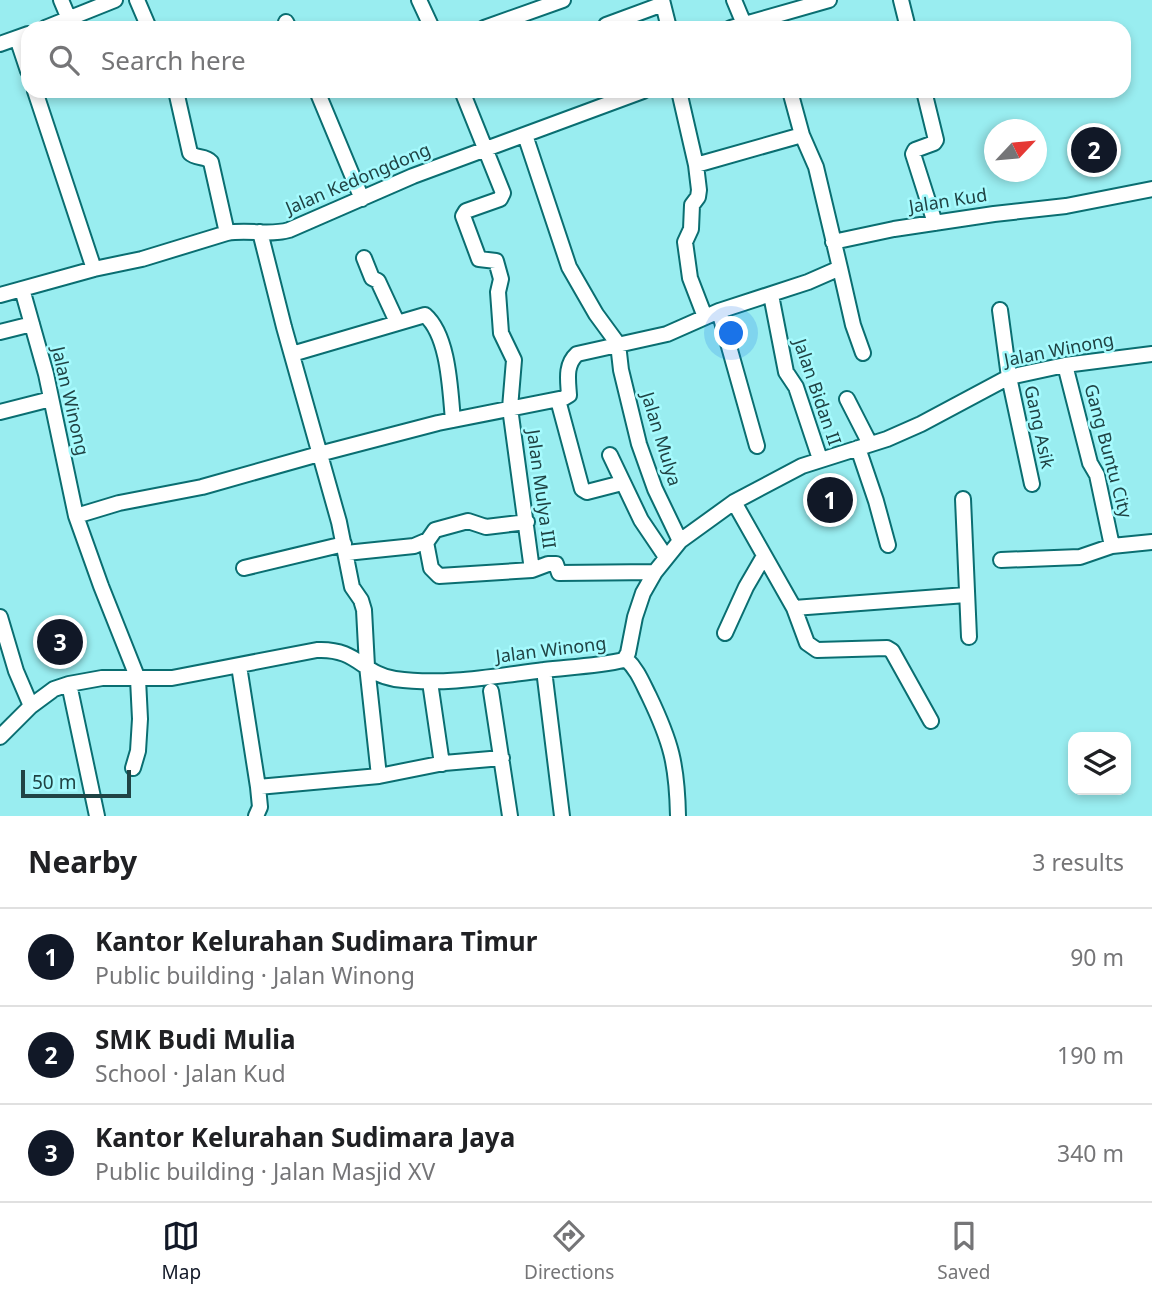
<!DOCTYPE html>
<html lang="en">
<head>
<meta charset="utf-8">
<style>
	:root { --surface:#fff; --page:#f2f2f2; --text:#202124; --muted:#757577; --line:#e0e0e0; --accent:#111827 }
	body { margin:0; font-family:"Noto Sans",sans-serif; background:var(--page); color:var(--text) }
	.controls { position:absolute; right:21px; bottom:21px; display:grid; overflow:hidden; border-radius:14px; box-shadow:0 4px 10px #0003 }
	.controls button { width:63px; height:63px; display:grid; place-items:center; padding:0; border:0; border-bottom:2px solid var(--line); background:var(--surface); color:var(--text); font:35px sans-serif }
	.compass { position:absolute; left:984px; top:119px; width:63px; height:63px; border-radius:50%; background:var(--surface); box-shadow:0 4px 10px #0003; rotate:64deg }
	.scale { position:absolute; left:21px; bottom:18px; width:110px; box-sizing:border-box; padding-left:7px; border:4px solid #204344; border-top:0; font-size:19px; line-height:24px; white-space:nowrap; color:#204344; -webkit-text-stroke:5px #a6fafd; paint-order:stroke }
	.you { position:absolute; left:732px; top:334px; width:24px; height:24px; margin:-18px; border:5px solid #fff; border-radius:50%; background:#1a73e8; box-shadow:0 0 0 10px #1a73e833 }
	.badge { display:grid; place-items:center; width:46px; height:46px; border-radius:50%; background:var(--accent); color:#fff; font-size:23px; font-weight:700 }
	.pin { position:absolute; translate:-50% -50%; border:4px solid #fff; box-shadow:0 2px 7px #0006 }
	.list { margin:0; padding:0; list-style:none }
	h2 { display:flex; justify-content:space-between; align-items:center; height:91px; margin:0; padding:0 28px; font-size:30px }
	h2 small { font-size:23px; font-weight:400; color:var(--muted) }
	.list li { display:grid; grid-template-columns:46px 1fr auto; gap:21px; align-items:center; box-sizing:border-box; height:98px; padding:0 28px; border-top:2px solid var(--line) }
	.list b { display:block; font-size:26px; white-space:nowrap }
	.list p { margin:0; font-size:23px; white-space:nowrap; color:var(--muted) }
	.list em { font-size:23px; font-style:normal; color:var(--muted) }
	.icon { flex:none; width:38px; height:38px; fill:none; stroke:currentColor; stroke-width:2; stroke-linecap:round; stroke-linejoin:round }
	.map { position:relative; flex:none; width:1152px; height:816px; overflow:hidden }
	.search { position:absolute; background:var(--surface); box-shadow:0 4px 10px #0003; left:21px; right:21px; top:21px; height:77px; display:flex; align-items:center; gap:18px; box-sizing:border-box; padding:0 24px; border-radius:21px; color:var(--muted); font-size:26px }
	.sheet { height:385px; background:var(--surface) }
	nav { display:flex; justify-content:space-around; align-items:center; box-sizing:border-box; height:98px; border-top:2px solid var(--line); background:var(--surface); font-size:19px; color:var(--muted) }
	nav a { display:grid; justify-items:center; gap:4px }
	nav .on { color:var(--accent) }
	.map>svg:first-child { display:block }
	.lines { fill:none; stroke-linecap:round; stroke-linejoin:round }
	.minor-casing { stroke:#0a6e71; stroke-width:18 }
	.minor { stroke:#fff; stroke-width:14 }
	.labels { text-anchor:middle; stroke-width:5; stroke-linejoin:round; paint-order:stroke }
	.street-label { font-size:18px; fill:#204344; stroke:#a6fafd }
</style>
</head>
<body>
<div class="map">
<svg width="1152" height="816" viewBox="0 0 1152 816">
	<rect width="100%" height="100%" fill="#99edf0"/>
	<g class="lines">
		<defs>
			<path id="minor" d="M61,0l8,19
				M137,0l12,28
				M419,0l13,28
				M662,0l7,28
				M734,0l10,24
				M901,0l7,28
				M286,22l3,6
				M606,25l57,-21
				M45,28l70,-28
				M484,28l79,-28
				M731,28l98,-28
				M17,38l11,33
				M0,44l28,-10
				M35,91l59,178
				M176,91l14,62c6,6 15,2 21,9l16,71
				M317,91l45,108
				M462,91l41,102 -3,6 -34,12 -3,5 16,43 17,2 5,18 -3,13 3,41 13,27 -4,48 22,162
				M679,91l17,74 3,25 -1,7 -6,8 -1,24 -6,13 5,36 15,39
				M924,91l12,49 -2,3 -19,7 -2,4 22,69
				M525,135l44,132 27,47 22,30 3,26 18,74 16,45 25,52
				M696,165l106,-30
				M260,232l24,95 55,195 13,65 9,13 3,10 3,56 12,110
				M833,242l61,-13 100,-15 72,-8 86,-17
				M364,258l8,20 6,3 19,41
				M840,268l13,57 10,28
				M22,289l24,85 30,142 25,70 37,93 2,40 -2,32 -5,17
				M0,295l94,-26 48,-10 85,-26c21,-4 42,3 62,-3l124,-54 230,-85
				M771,295l15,77 10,15 24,72
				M1000,310l9,67 23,107
				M719,311l38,135
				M0,332l32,-8
				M292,354l133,-39c24,21 25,75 28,105
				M1065,365l25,98 7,12 15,71
				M847,399l23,45
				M558,400l24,89 5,3 35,-9
				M0,412l51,-13
				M858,448l18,53 12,44
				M610,455l31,65 25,37
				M963,499l6,138
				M734,502l60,106 13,35 10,7 70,-2 5,3 39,70
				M76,516l43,-13 83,-16 117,-33 119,-31 126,-25 5,-3c-1,-15 -4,-30 8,-41l90,-20 52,-23 89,-29 32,-14 -24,-101 -14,-32 -12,-44
				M426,542l5,26 8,8 93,-6 16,-6h8l3,9 96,-1
				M346,553l68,-7 14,-6 7,-10 33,-9 18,6 41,-5
				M1001,560l79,-3 32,-11 40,-4
				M244,568l100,-24
				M794,608l172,-13
				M0,617l16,54 15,35
				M725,633l21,-46 18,-31
				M626,659c11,10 16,23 23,37 22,46 28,68 29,120
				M239,666l19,121 2,20 -4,9
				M544,670l18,146
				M430,682l12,82
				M69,684l28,132
				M491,691l19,125
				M0,737l31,-31 23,-17 15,-5 33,-6h70l145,-28c41,-2 45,24 78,29 50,7 100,-3 149,-9 27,-3 54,-4 80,-10l4,-7 7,-36 8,-24 12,-21 25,-31 54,-39 68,-36 85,-27 34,-15 88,-47 56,-12 87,-11
				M258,787l121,-11 65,-13 58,-5"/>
		</defs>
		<!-- minor casing -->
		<use href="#minor" class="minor-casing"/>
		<!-- minor -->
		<use href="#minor" class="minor"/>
	</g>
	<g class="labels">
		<!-- street labels -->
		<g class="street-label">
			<text transform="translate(358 179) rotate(-23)" y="6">Jalan Kedongdong</text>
			<text transform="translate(948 201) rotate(-9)" y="6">Jalan Kud</text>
			<text transform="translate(1059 350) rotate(-11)" y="6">Jalan Winong</text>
			<text transform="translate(817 392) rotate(71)" y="6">Jalan Bidan II</text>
			<text transform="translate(70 401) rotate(77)" y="6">Jalan Winong</text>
			<text transform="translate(1039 427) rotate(78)" y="6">Gang Asik</text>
			<text transform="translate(661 439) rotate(73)" y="6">Jalan Mulya</text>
			<text transform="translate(1108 451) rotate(75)" y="6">Gang Buntu City</text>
			<text transform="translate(541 489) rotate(82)" y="6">Jalan Mulya III</text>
			<text transform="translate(551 650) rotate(-7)" y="6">Jalan Winong</text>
		</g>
	</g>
</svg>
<div class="controls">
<button><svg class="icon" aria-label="layers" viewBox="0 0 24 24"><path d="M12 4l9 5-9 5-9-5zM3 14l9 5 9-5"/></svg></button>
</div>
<svg class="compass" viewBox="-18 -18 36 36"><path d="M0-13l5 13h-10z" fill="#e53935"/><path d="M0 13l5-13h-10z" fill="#757577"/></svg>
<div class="scale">50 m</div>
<div class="you"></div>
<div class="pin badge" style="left:830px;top:500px">1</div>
<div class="pin badge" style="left:1094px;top:150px">2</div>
<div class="pin badge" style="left:60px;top:642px">3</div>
<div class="search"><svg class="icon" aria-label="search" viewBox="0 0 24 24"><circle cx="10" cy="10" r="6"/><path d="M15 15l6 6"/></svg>Search here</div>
</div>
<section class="sheet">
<h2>Nearby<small>3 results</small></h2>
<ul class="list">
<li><span class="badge">1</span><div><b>Kantor Kelurahan Sudimara Timur</b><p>Public building · Jalan Winong</p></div><em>90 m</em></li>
<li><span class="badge">2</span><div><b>SMK Budi Mulia</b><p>School · Jalan Kud</p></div><em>190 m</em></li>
<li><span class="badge">3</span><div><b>Kantor Kelurahan Sudimara Jaya</b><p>Public building · Jalan Masjid XV</p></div><em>340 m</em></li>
</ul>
</section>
<nav>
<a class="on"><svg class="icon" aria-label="map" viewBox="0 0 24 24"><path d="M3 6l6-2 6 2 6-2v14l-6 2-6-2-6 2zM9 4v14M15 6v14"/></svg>Map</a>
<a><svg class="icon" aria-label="directions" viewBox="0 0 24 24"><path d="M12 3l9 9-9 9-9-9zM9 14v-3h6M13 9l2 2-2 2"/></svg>Directions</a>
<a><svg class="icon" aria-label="saved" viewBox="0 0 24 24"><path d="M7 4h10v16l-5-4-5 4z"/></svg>Saved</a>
</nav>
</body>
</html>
